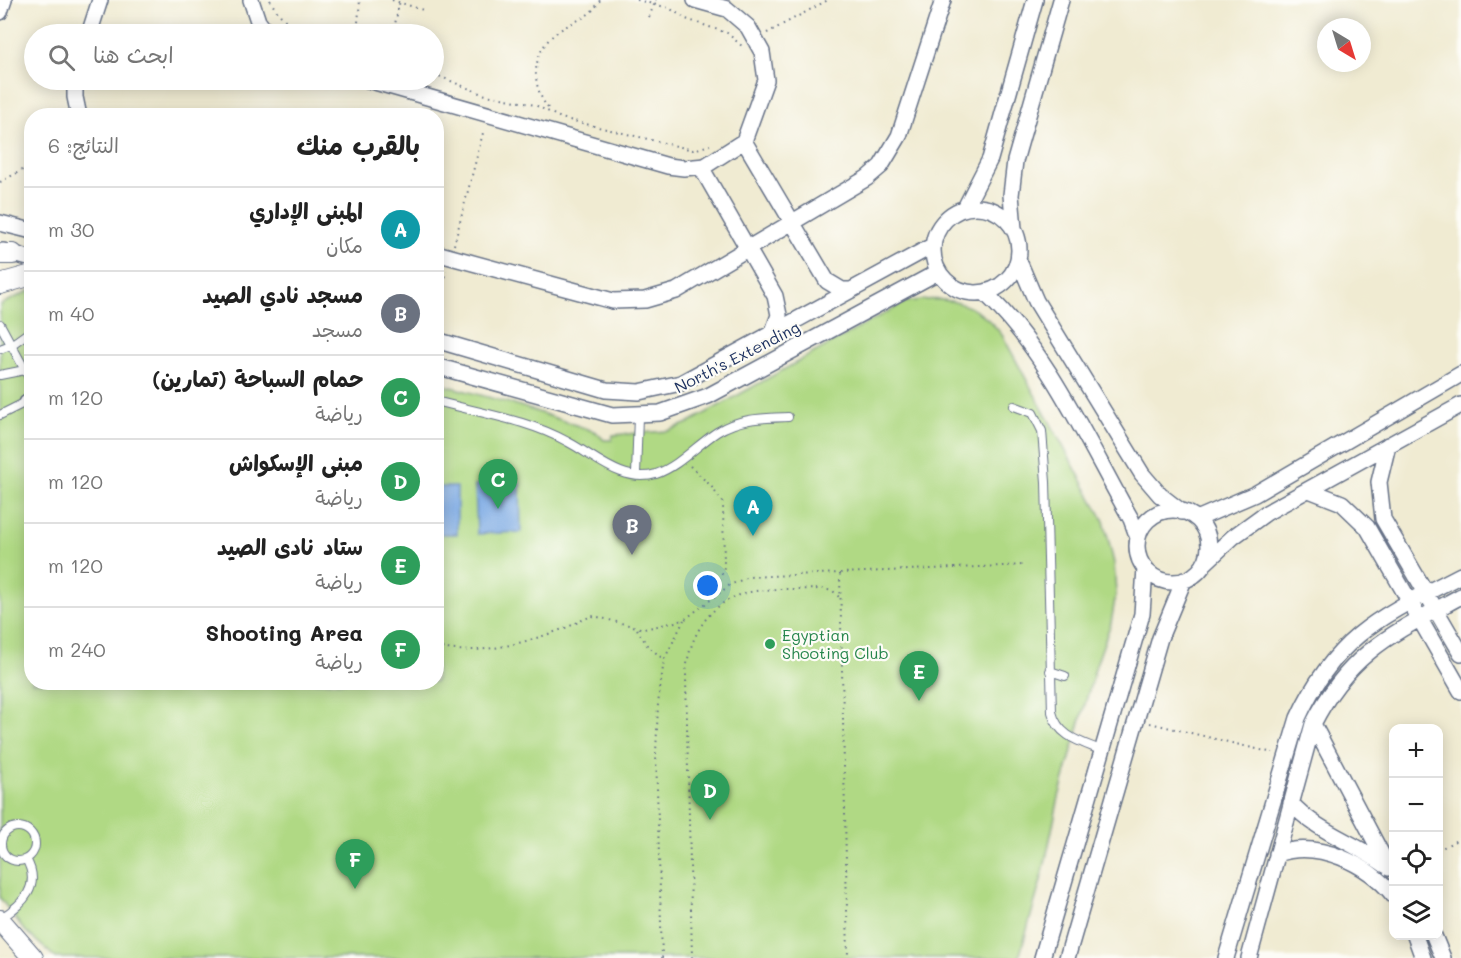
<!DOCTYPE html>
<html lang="ar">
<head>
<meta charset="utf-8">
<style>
	:root { --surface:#fff; --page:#f2f2f2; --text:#222; --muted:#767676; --line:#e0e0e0; --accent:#d1495b }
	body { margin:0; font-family:Mali,"Playpen Sans Arabic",sans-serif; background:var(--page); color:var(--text); direction:rtl }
	.controls { position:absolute; right:18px; bottom:18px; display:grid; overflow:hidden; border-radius:12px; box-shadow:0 3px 15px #0003 }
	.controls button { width:54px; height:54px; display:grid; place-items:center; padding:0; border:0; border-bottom:2px solid var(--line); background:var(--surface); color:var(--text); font:30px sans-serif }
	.compass { position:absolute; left:1317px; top:18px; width:54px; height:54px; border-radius:50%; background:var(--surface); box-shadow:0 3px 15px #0003; rotate:142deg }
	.you { position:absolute; left:708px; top:586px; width:21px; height:21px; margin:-15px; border:4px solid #fff; border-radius:50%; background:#1a73e8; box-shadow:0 0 0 9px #1a73e833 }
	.badge { display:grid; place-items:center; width:39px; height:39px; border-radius:50%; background:var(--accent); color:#fff; font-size:20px; font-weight:700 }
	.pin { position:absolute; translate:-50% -50px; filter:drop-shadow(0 2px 3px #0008) }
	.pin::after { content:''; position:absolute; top:32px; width:21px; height:18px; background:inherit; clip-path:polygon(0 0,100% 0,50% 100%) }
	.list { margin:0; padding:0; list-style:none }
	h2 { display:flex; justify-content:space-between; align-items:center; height:78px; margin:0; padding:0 24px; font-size:26px }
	h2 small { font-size:20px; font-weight:400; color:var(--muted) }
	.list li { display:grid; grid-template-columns:39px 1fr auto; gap:18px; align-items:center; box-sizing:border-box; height:84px; padding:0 24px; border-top:2px solid var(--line) }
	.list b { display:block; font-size:22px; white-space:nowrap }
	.list p { margin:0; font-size:20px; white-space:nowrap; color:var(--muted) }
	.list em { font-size:20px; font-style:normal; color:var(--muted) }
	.icon { flex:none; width:33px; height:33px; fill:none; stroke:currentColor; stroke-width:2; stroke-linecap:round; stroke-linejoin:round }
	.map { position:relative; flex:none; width:1461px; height:958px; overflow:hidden; direction:ltr }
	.search { position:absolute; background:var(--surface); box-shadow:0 3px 15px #0003; left:24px; top:24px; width:420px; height:66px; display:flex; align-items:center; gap:15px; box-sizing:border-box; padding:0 21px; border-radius:33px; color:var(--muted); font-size:22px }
	.panel { position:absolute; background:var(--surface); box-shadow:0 3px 15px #0003; left:24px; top:108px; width:420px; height:582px; border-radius:24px; direction:rtl }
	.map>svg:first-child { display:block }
	.green { fill:#b0d984; stroke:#668471; stroke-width:1.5 }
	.water { fill:#7aa9e4; stroke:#4a6ca1; stroke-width:1.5 }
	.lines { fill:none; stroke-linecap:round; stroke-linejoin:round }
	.service-casing { stroke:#667187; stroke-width:10 }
	.pedestrian-casing { stroke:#667187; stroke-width:15 }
	.minor-casing { stroke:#667187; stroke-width:18 }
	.tertiary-casing { stroke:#667187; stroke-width:22 }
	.path { stroke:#667187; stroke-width:2; stroke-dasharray:1.5 4.5; stroke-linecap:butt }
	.service { stroke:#fff; stroke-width:8 }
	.pedestrian { stroke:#fff; stroke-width:12 }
	.minor { stroke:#fff; stroke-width:15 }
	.tertiary { stroke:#fff; stroke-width:20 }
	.leisure-dot { fill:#2e9e5b; stroke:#fdfcf7; stroke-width:2 }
	.labels { text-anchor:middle; stroke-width:4.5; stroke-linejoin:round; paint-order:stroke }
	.street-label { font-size:16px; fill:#1b2f5e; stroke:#fdfcf7 }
	.leisure-label { font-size:16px; fill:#27864d; stroke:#fdfcf7; text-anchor:start }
</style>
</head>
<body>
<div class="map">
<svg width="1461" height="958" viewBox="0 0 1461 958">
	<rect width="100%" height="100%" fill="#fdfcf7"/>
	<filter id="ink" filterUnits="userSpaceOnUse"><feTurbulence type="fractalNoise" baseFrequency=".0167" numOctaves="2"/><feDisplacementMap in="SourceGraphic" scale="12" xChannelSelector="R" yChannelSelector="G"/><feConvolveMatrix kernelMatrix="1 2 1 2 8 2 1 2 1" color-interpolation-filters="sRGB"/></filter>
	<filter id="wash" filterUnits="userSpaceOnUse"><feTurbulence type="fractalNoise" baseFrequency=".008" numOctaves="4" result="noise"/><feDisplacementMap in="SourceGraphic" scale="24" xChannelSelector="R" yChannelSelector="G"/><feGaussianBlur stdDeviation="1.35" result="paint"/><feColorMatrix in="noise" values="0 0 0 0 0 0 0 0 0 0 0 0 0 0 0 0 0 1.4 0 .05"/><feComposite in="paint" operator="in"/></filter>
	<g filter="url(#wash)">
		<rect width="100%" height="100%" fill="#f0ebd2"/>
		<!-- green -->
		<path class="green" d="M31,290l1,392h404l1,-299 83,23 76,26 8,8h8l1,-5 55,-4 20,-8 217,-121c41,-7 71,-1 97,33l102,186 10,42 2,30 -5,30 -15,42 -37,132 -17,80 -23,81h-963l-33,-29 -23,-31v-593z"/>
		<!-- water -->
		<path class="water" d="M520,483l1,49 -44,2 -2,-49z
			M436,487h21v47h-20z"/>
	</g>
	<g filter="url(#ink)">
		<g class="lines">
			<defs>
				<path id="service" d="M0,324l32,59
					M0,349l11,-4 21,-15
					M0,375l25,-5 7,-6
					M436,401c44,12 93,19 132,41 27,14 55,42 88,32 23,-8 41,-29 61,-42 22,-14 46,-14 71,-15
					M1014,406l19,7 9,18 4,51 6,230c6,25 29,30 51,39
					M0,415l30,-15
					M636,475l2,-59
					M1050,671l15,5
					M1 844a17 17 0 1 1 34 0a17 17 0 1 1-34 0Z
					M1,918c22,-14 41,-32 25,-59"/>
				<path id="pedestrian" d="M26,402l6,4"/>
				<path id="minor" d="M251,0l7,21 9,13
					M0,12l4,-12
					M89,34l11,-34
					M75,80v17l4,19
					M368,80l300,86 16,2 21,-2 39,-25 22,-61 -4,-28 -14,-25 -21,-18 -32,-9
					M744,141l83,140 15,9h9
					M701,167l74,129 4,19 -7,19
					M933 250a43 43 0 1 1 86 0a43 43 0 1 1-86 0Z
					M965,208l25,-49 45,-159
					M0,223l32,8
					M1014,229l-3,-34 4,-34 46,-161
					M3,251l29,8
					M436,253l177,48 32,-1 31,-9 191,-113 14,-12 18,-30 44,-136
					M1018,259l18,42 106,173 18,21 22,17
					M985,293c63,59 103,150 146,226l7,19
					M436,340l170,50 33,2 42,-9 251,-137
					M436,366l176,49 48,-2 48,-17 230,-124
					M1388,445l-9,37 4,37 78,134
					M1309,490l33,13 25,24 94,164
					M1137 546a36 36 0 1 1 72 0a36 36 0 1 1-72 0Z
					M1197,519l58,-25 206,-120
					M1204,564l29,-27 33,-24 195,-108
					M1313,724l76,144
					M1291,803c26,29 63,39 94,62
					M1277,854c41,-15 91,10 117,42
					M1415,936l8,22
					M1434,936l9,22
					M1042,958l100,-344 3,-46
					M1067,958l93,-320 24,-58
					M1226,958l72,-240c38,-84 86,-103 163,-143
					M1249,958l64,-234c36,-72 81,-91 148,-128"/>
				<path id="tertiary" d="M0,254h13
					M0,284l32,-9
					M0,920l33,38"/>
			</defs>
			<!-- service casing -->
			<use href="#service" class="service-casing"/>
			<!-- pedestrian casing -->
			<use href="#pedestrian" class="pedestrian-casing"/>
			<!-- minor casing -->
			<use href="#minor" class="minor-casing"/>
			<!-- tertiary casing -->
			<use href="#tertiary" class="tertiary-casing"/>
			<!-- path -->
			<path class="path" d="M270,0c9,17 20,26 38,34
				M392,0l31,10
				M637,0l32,8 17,11 41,14 15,13
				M649,17l7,-17
				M767,33l61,-33
				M357,34l3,-34
				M393,34l7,-34
				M434,74l48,20 53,11 26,13 132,32 17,-5
				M548,108c-19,-25 -16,-59 12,-78 15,-10 31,-12 40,-30
				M0,182l32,-17
				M454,245l30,-116
				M436,312l11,-41
				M690,466l21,20 12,17 1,64 -5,16 -10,16
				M840,574l8,384
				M637,629l10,16 17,15
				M436,647c42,10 93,-5 132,-20 9,-4 16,-9 26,-11l50,13 40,-9 46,-35 18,-8 276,-12
				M1150,723l123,30
				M1438,850l23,-12
				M662,958l-6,-204 2,-50 6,-44 20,-40
				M692,958l-6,-280c0,-33 18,-70 51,-82 25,-10 58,-6 84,-7l12,2 7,7"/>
			<!-- service -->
			<use href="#service" class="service"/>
			<!-- pedestrian -->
			<use href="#pedestrian" class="pedestrian"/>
			<!-- minor -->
			<use href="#minor" class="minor"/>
			<!-- tertiary -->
			<use href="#tertiary" class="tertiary"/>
		</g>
	</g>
	<!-- markers -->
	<circle class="leisure-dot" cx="770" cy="644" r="6"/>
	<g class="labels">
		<!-- street labels -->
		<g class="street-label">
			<text transform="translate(737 357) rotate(-27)" y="6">North's Extending</text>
		</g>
		<!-- leisure labels -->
		<g class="leisure-label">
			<text x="782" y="641">Egyptian<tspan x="782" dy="18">Shooting Club</tspan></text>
		</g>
	</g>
</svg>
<div class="controls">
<button>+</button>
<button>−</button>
<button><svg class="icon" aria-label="locate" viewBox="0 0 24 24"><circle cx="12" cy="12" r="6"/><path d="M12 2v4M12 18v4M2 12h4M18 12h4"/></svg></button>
<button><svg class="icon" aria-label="layers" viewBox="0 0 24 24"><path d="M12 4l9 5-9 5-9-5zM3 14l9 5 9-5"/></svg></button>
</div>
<svg class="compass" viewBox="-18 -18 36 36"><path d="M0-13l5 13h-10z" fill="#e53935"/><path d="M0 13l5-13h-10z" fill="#767676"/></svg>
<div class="you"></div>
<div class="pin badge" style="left:753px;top:536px;background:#0f9aa8">A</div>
<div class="pin badge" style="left:632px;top:555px;background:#6b7280">B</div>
<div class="pin badge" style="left:498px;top:509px;background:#2e9e5b">C</div>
<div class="pin badge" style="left:710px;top:820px;background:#2e9e5b">D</div>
<div class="pin badge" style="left:919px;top:701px;background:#2e9e5b">E</div>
<div class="pin badge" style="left:355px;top:889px;background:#2e9e5b">F</div>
<div class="search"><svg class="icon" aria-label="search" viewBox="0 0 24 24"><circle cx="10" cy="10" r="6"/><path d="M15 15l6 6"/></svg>ابحث هنا</div>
<section class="panel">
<h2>بالقرب منك<small>النتائج: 6</small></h2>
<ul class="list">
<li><span class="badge" style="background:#0f9aa8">A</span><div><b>المبنى الإداري</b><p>مكان</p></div><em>30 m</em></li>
<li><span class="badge" style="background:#6b7280">B</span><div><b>مسجد نادي الصيد</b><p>مسجد</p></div><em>40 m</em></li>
<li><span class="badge" style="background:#2e9e5b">C</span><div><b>حمام السباحة (تمارين)</b><p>رياضة</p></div><em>120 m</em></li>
<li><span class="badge" style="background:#2e9e5b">D</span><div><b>مبنى الإسكواش</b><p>رياضة</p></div><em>120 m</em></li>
<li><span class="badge" style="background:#2e9e5b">E</span><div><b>ستاد نادى الصيد</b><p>رياضة</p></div><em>120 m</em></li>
<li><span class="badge" style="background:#2e9e5b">F</span><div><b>Shooting Area</b><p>رياضة</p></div><em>240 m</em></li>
</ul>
</section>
</div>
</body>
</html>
